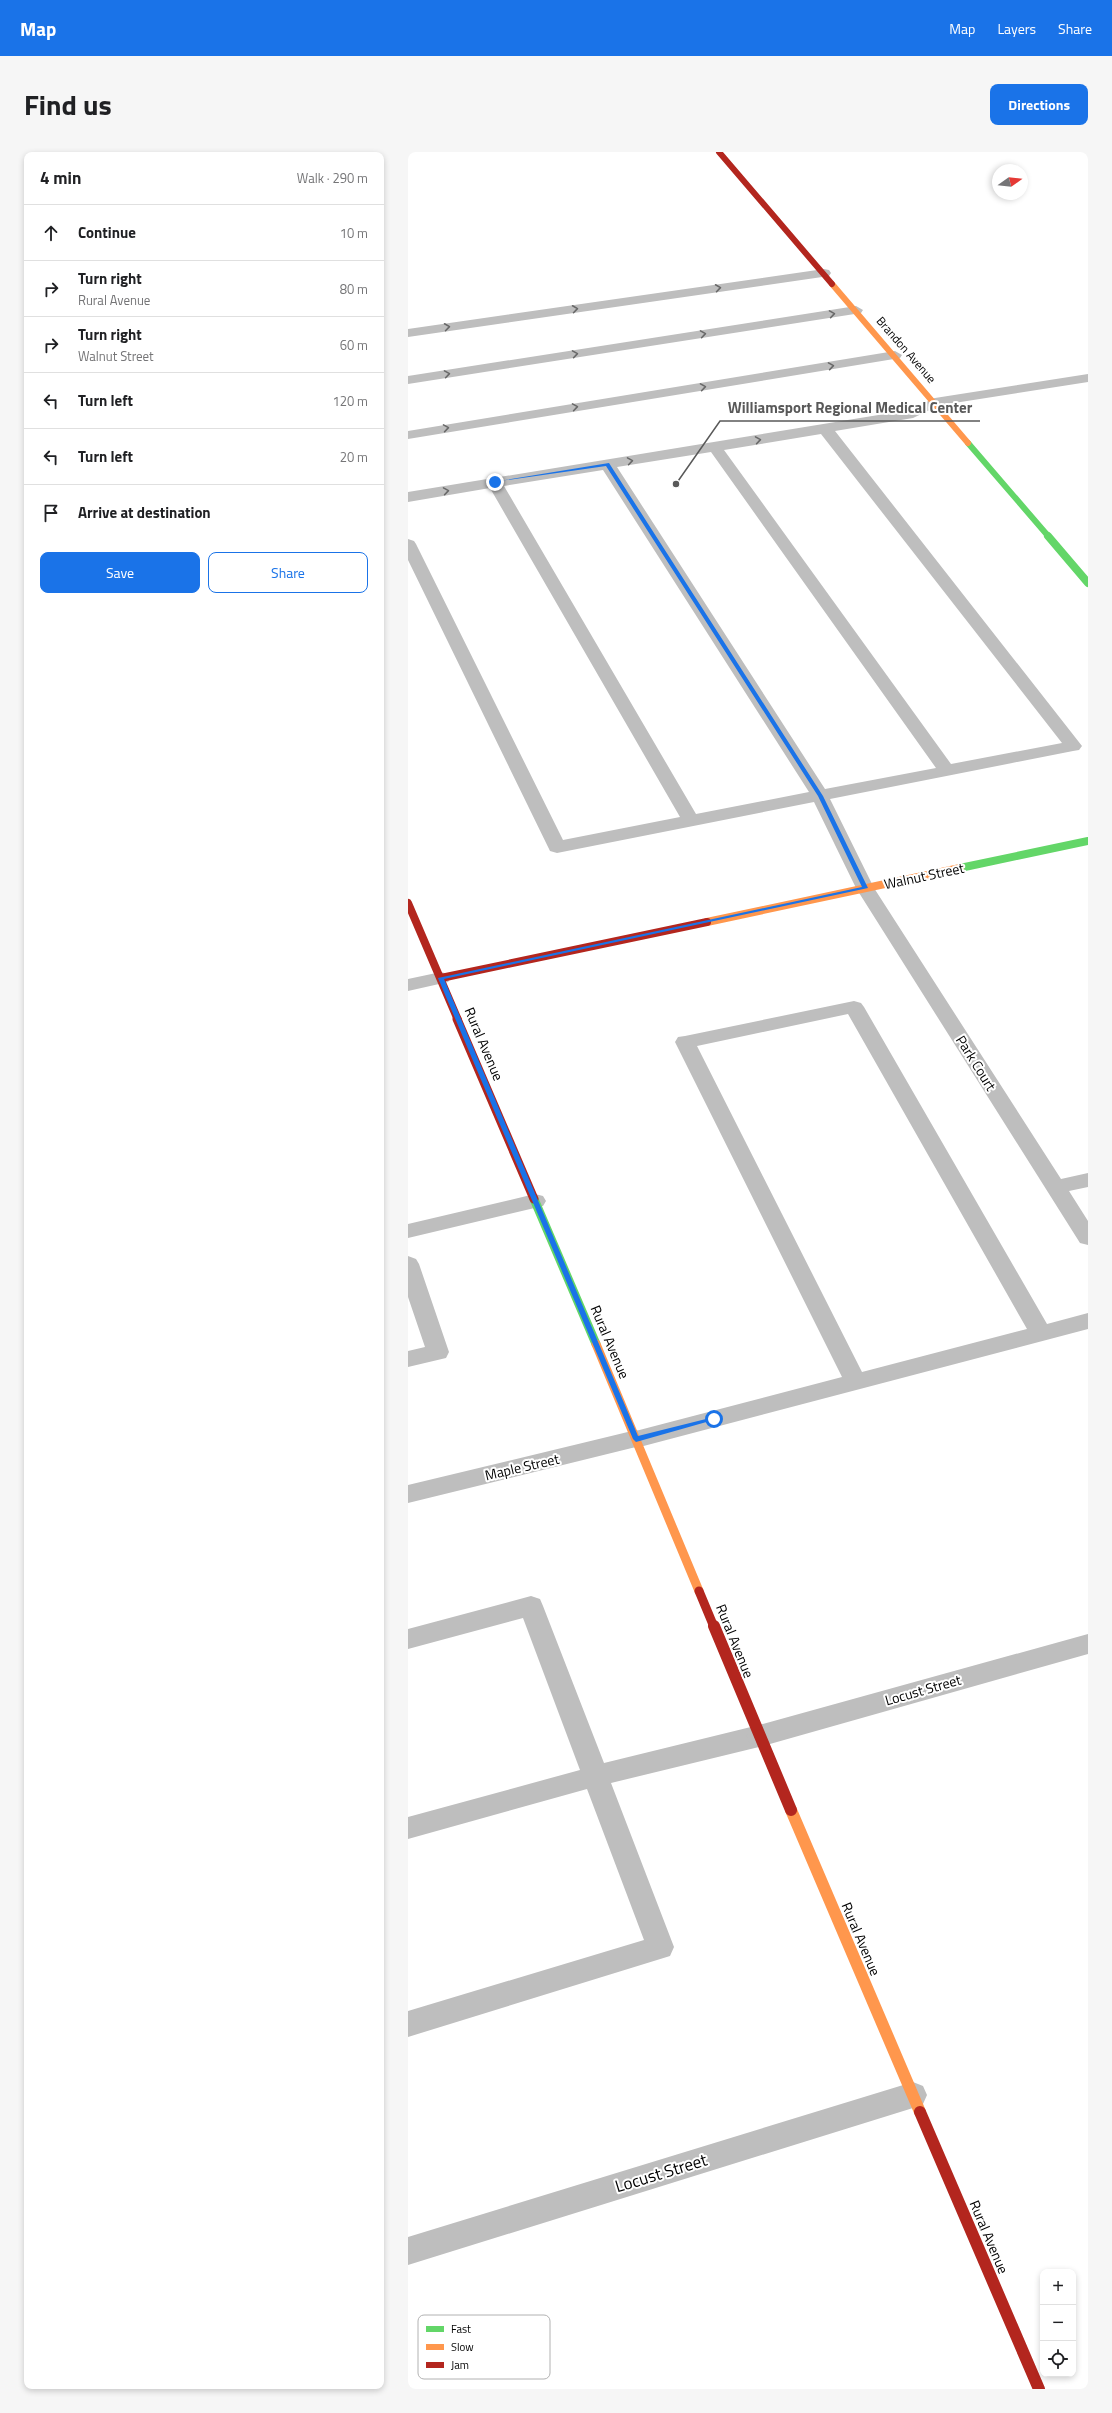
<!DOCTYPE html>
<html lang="en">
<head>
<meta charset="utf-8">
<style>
	:root { --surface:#fff; --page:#f6f6f6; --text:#202124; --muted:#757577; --line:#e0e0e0; --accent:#1a73e8 }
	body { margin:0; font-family:"Titillium Web",sans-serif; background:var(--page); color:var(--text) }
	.controls { position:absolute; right:12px; bottom:12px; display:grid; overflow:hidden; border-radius:8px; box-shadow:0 2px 6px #0003 }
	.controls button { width:36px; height:36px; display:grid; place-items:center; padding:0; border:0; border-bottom:1px solid var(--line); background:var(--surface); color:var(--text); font:20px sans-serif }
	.compass { position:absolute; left:584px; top:12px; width:36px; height:36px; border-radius:50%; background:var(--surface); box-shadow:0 2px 6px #0003; rotate:75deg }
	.stop { position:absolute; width:12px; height:12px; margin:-9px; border:3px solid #1a73e8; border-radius:50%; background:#fff }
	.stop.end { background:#1a73e8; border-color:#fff; box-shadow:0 1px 4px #0008 }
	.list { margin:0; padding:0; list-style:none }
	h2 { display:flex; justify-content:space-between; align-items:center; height:52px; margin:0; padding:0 16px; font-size:17px }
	h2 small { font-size:13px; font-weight:400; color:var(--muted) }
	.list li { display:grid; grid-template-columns:26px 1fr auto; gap:12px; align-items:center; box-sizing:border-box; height:56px; padding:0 16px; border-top:1px solid var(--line) }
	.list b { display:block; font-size:15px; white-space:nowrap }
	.list p { margin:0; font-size:13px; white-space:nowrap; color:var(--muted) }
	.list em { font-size:13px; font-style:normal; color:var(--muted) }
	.actions { display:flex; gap:8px; padding:12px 16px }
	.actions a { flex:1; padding:9px 0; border:1px solid var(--accent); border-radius:8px; text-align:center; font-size:14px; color:var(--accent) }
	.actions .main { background:var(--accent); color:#fff }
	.icon { flex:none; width:22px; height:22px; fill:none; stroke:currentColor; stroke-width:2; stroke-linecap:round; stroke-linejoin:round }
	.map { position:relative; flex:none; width:680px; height:2237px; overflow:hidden; border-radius:8px }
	header { display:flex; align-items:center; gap:24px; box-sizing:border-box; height:56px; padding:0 20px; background:var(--accent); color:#fff }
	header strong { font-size:19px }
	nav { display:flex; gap:22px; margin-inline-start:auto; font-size:14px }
	.intro { display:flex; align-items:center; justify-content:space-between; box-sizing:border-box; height:96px; padding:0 24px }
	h1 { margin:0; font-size:28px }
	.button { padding:10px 18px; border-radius:8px; background:var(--accent); color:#fff; font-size:14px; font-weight:700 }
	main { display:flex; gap:24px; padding:0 24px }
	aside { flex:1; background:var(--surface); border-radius:8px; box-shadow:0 2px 6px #0003 }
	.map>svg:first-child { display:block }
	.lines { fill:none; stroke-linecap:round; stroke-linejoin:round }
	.lane { fill:#bebebe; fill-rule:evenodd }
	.street { fill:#bebebe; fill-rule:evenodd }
	.fast-far2 { stroke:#63d668; stroke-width:6 }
	.fast-far1 { stroke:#63d668; stroke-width:8 }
	.fast { stroke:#63d668; stroke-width:9 }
	.slow-far3 { stroke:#ff974d; stroke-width:6 }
	.slow-far2 { stroke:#ff974d; stroke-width:8 }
	.slow-far1 { stroke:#ff974d; stroke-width:9 }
	.slow { stroke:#ff974d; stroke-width:12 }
	.jam-far3 { stroke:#b3261e; stroke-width:6 }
	.jam-far2 { stroke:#b3261e; stroke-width:8 }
	.jam-far1 { stroke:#b3261e; stroke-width:9 }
	.jam { stroke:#b3261e; stroke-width:12 }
	.oneway { stroke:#686868 }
	.route { fill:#1a73e8 }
	.labels { text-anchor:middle; stroke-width:4; stroke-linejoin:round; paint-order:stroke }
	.far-street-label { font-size:12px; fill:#000; stroke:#fff }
	.street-label { font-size:14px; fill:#000; stroke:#fff }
	.near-street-label { font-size:17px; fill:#000; stroke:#fff }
	.key { fill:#fff; stroke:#b2b2b2; stroke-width:1 }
	.key-label { font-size:11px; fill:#000 }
	.leader { fill:none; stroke:#595959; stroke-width:1.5 }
	.callout-dot { fill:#595959; stroke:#fff; stroke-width:1.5 }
	.callout-label { font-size:15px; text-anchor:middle; font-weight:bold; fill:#595959; stroke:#fff; stroke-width:4; stroke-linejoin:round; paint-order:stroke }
</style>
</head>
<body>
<header>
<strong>Map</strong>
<nav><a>Map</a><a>Layers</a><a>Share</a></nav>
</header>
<div class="intro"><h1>Find us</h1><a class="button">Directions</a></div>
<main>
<aside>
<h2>4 min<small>Walk · 290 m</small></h2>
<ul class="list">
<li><svg class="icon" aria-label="ahead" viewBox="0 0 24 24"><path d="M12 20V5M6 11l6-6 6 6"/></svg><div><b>Continue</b></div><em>10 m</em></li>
<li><svg class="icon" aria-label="right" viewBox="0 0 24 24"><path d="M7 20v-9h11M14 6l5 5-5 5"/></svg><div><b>Turn right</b><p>Rural Avenue</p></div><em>80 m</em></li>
<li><svg class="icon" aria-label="right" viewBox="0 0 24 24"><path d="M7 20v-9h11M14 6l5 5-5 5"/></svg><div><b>Turn right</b><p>Walnut Street</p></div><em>60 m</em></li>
<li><svg class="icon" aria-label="left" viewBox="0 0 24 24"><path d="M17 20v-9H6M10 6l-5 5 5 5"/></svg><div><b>Turn left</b></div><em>120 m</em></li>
<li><svg class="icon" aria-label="left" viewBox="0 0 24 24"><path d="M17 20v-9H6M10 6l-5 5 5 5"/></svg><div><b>Turn left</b></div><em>20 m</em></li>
<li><svg class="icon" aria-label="arrive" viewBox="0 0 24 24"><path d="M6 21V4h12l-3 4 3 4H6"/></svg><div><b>Arrive at destination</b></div></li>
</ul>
<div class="actions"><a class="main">Save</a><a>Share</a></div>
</aside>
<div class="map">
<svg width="680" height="2237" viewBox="0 0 680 2237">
	<rect width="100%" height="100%" fill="#fff"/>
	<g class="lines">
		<!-- lane -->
		<path class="lane" d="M416,117l5,1 2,3 -2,3 -421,61v-8z
			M448,154l7,4 -2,3 -453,71v-8z
			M487,199l7,4 -2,3 -492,81v-8z
			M527,246l5,1 2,3 -2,3 -27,13 -78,13 247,315 -3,4 -6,1 -243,48 44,89 187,291 27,-6v14l-19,4 19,30v24l-8,-2 -224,-355 -42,-86 -257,51 -7,-2 -142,-291v-21l6,2 2,3 147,296 117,-23 -190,-329 -82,14v-10l501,-82zM413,282l241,309 -111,21 -227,-314zM303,300l225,316 -111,21 -208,-322zM195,318l206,322 -113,22 -192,-328z
			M33,820l7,2 3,4 -3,4 -40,9v-12z
			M446,849l7,2 3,4 183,317 41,-11v16l-452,119 -8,-3 -4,-6 4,-6 214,-56 -167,-335 3,-5 7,-1zM440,862l179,315 -165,43 -165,-326z
			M127,1042l8,2 3,5 -3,5 -135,32v-14z
			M0,1104l8,3 3,5 30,88 -3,6 -38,9v-16l17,-4 -17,-50z
			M123,1444l9,3 3,7 61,157 155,-38 9,4 4,7 -4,7 -9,4 -148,36 63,164 -4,9 -262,81v-26l236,-71 -57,-151 -179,50v-22l172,-47 -57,-152 -115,31v-20z"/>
		<!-- street -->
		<path class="street" d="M680,222v8l-153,24 -7,-4 7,-4z
			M228,1278l8,3 4,6 -4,6 -236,58v-18z
			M680,1482v20l-329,93 -9,-4 -4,-7 4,-7 9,-4z
			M505,1930l10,4 4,9 -4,9 -10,4 -505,157v-28z"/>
		<!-- fast-far2 -->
		<path class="fast-far2" d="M560,291l81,94"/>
		<!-- fast-far1 -->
		<path class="fast-far1" d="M640,384l40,47
			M552,716l128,-27"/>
		<!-- fast -->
		<path class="fast" d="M126,1047l62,145"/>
		<!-- slow-far3 -->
		<path class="slow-far3" d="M424,132l136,159"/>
		<!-- slow-far2 -->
		<path class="slow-far2" d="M299,770l253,-54"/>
		<!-- slow-far1 -->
		<path class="slow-far1" d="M188,1192l103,247"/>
		<!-- slow -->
		<path class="slow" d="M383,1658l129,302"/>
		<!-- jam-far3 -->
		<path class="jam-far3" d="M311,0l113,132"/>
		<!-- jam-far2 -->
		<path class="jam-far2" d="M0,751l50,117
			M33,826l266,-56"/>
		<!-- jam-far1 -->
		<path class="jam-far1" d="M49,867l77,180
			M291,1439l15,36"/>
		<!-- jam -->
		<path class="jam" d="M306,1474l77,184
			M512,1960l119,277"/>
	</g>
	<!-- one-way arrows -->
	<defs><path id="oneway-chevron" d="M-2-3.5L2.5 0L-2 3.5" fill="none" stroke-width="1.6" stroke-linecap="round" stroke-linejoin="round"/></defs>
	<g class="oneway">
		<use href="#oneway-chevron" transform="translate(310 136) rotate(-8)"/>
		<use href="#oneway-chevron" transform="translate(167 157) rotate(-8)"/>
		<use href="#oneway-chevron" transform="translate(424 162) rotate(-9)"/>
		<use href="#oneway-chevron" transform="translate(39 175) rotate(-8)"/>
		<use href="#oneway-chevron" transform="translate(295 182) rotate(-9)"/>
		<use href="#oneway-chevron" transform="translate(167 202) rotate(-9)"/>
		<use href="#oneway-chevron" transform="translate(423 214) rotate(-9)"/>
		<use href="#oneway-chevron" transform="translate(39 222) rotate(-9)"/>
		<use href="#oneway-chevron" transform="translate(295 235) rotate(-9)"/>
		<use href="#oneway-chevron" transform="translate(167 255) rotate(-9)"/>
		<use href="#oneway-chevron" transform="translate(38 276) rotate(-9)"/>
		<use href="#oneway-chevron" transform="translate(350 288) rotate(-9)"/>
		<use href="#oneway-chevron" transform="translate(222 309) rotate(-9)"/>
		<use href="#oneway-chevron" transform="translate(38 339) rotate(-9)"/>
	</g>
	<!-- route -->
	<path class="route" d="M201,311l214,333 45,92 -424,91 194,457 76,-19 3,2 -81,23 -3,-3 -195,-461 424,-91 -44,-91 -212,-330 -113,16z"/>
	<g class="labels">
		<!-- far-street labels -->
		<g class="far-street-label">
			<text transform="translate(498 198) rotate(49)" y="4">Brandon Avenue</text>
		</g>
		<!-- street labels -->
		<g class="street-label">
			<text transform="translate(516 724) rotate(-12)" y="5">Walnut Street</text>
			<text transform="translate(76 892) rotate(67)" y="5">Rural Avenue</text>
			<text transform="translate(568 911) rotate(58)" y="5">Park Court</text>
			<text transform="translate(202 1190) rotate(67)" y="5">Rural Avenue</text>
			<text transform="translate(114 1315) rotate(-13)" y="5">Maple Street</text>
			<text transform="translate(327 1489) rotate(68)" y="5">Rural Avenue</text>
			<text transform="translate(515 1538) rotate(-16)" y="5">Locust Street</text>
			<text transform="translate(453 1787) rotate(67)" y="5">Rural Avenue</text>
			<text transform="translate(581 2085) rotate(67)" y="5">Rural Avenue</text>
		</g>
		<!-- near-street labels -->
		<g class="near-street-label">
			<text transform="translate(253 2021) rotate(-17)" y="6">Locust Street</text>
		</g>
	</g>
	<!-- legend -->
	<rect x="10" y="2163" width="132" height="64" rx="6" class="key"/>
	<rect x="18" y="2174" width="18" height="6" fill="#63d668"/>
	<rect x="18" y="2192" width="18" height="6" fill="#ff974d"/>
	<rect x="18" y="2210" width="18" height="6" fill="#b3261e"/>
	<g class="key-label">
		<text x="43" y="2181">Fast</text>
		<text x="43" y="2199">Slow</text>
		<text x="43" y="2217">Jam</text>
	</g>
	<!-- callouts -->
	<path class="leader" d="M268 332L312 269H572"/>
	<circle class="callout-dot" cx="268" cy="332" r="4"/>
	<g class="callout-label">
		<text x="442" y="261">Williamsport Regional Medical Center</text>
	</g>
</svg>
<div class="controls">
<button>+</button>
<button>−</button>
<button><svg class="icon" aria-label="locate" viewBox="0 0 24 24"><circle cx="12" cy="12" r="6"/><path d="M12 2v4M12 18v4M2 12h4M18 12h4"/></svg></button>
</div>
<svg class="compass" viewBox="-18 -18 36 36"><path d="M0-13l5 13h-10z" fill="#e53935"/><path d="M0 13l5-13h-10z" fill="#757577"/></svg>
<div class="stop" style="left:306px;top:1267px"></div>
<div class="stop end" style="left:87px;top:330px"></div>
</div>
</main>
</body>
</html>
